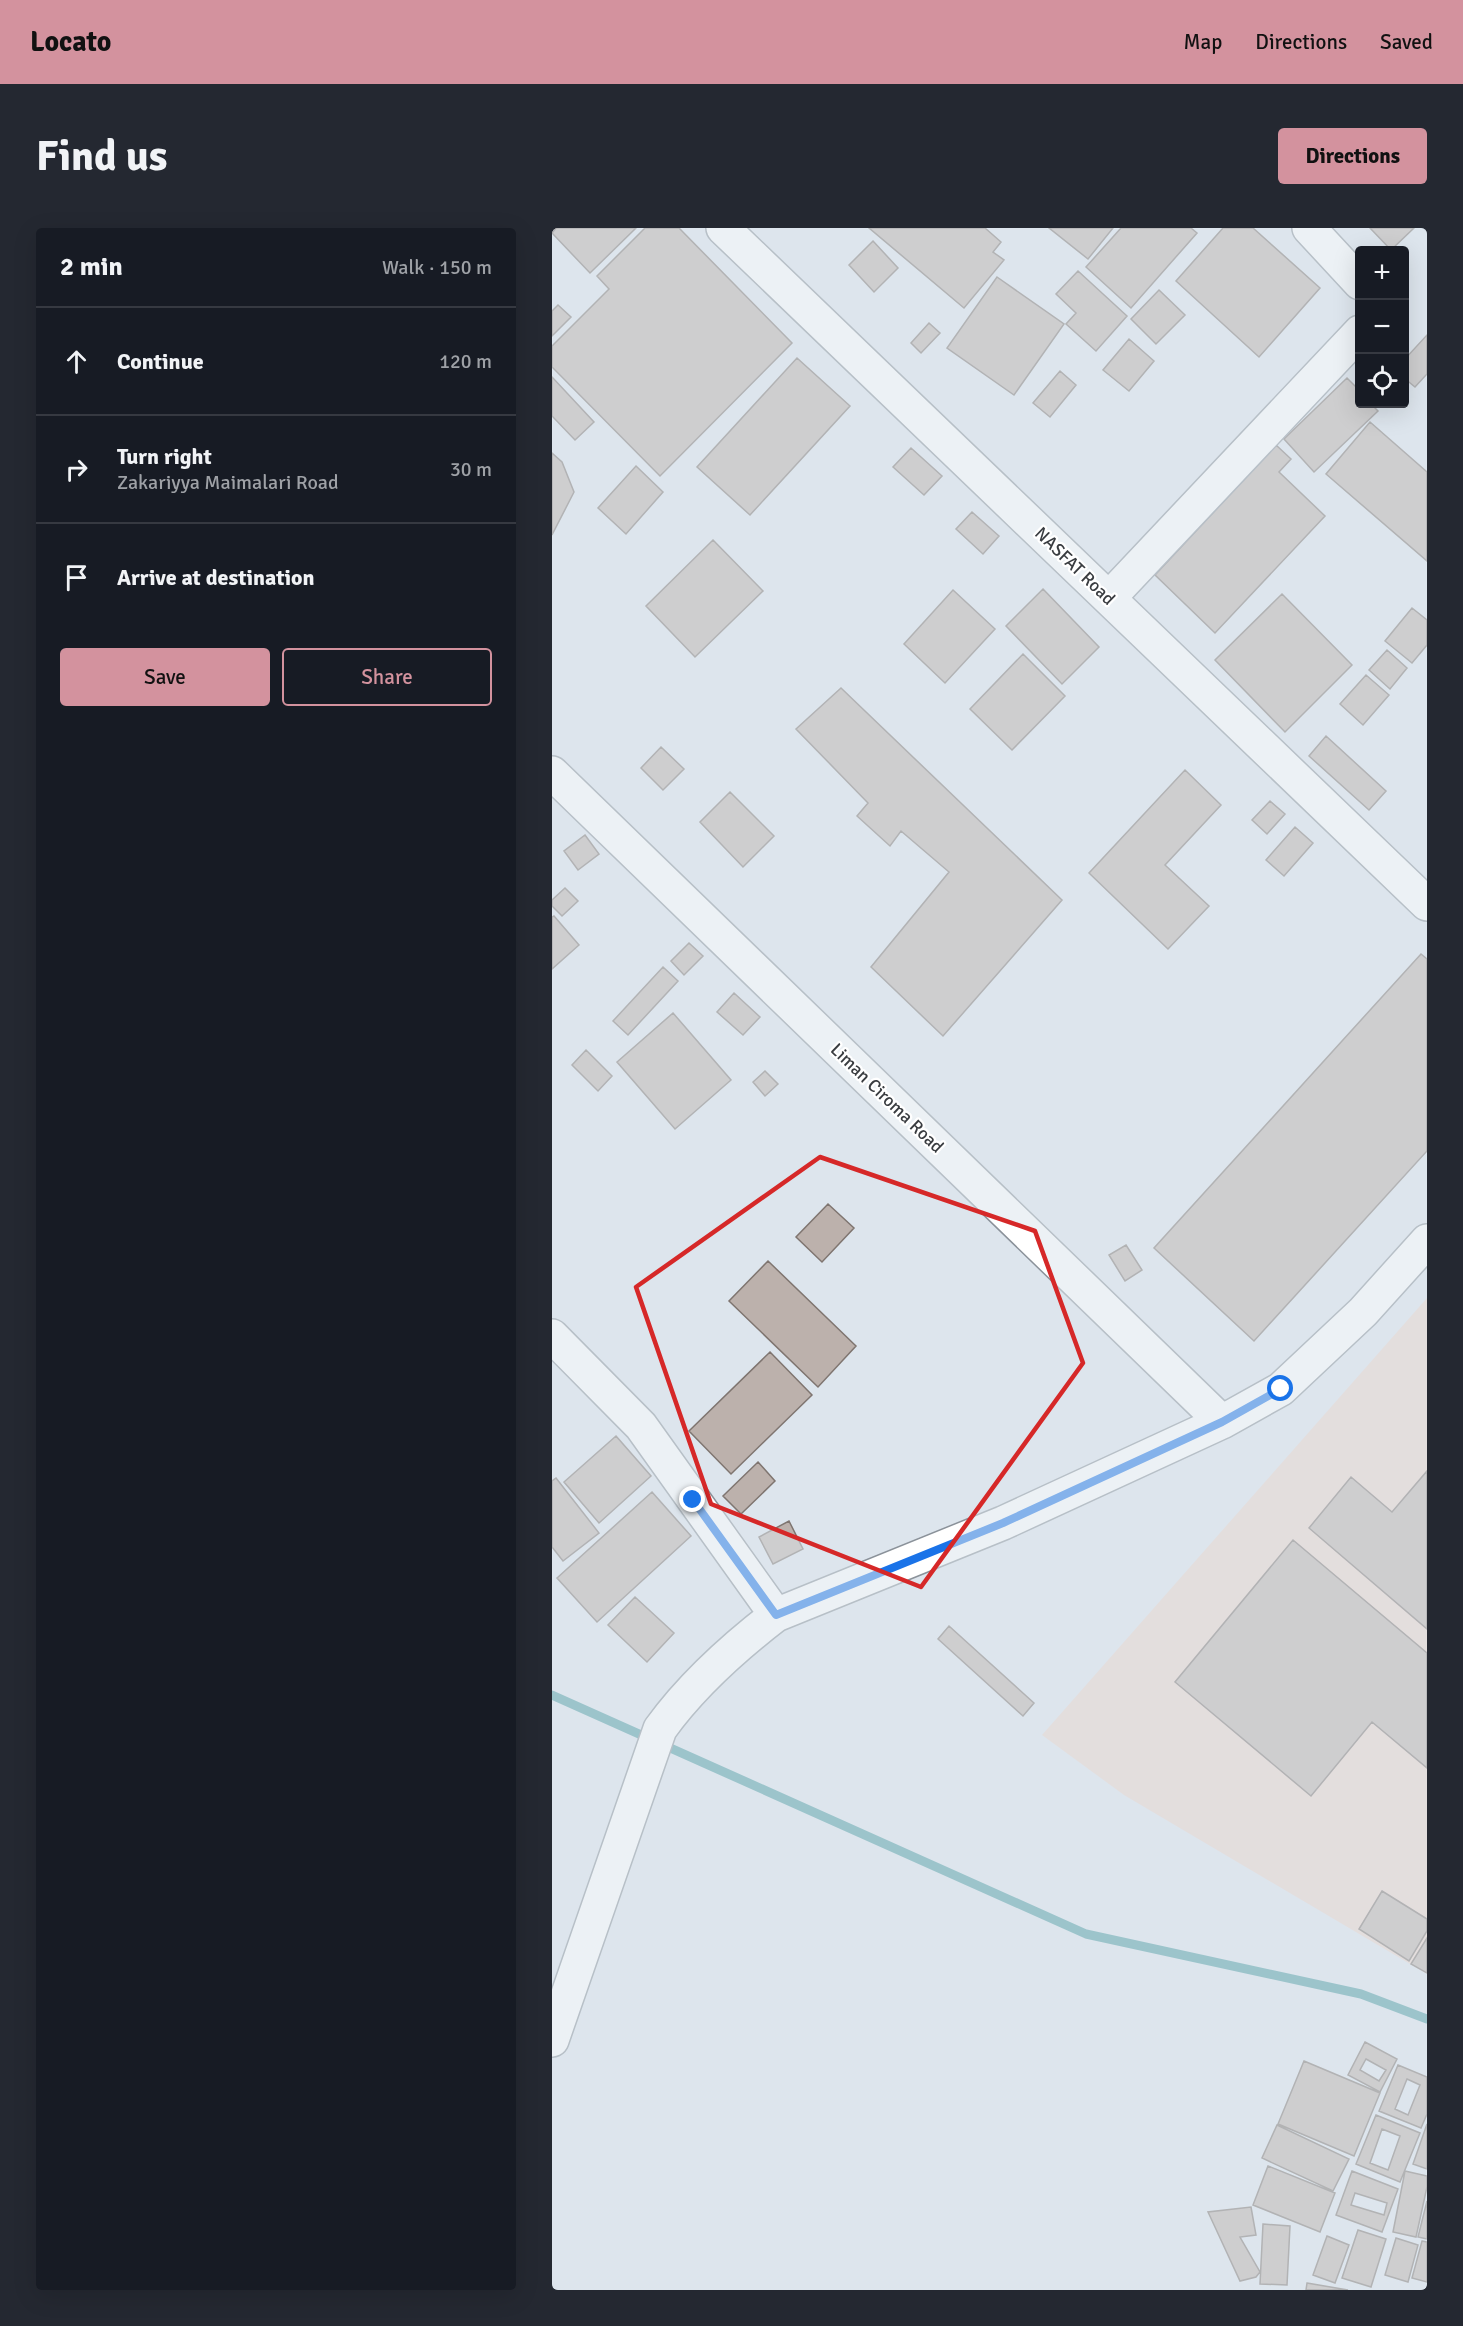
<!DOCTYPE html>
<html lang="en">
<head>
<meta charset="utf-8">
<style>
	:root { --surface:#171b24; --page:#242831; --text:#f1f3f6; --muted:#9ea1a6; --line:#363941; --accent:#d3929e }
	body { margin:0; font-family:Signika,sans-serif; background:var(--page); color:var(--text) }
	.controls { position:absolute; right:18px; top:18px; display:grid; overflow:hidden; border-radius:6px; box-shadow:0 6px 24px #0002 }
	.controls button { width:54px; height:54px; display:grid; place-items:center; padding:0; border:0; border-bottom:2px solid var(--line); background:var(--surface); color:var(--text); font:30px sans-serif }
	.stop { position:absolute; width:18px; height:18px; margin:-14px; border:4px solid #1a73e8; border-radius:50%; background:#fff }
	.stop.end { background:#1a73e8; border-color:#fff; box-shadow:0 2px 6px #0008 }
	.list { margin:0; padding:0; list-style:none }
	h2 { display:flex; justify-content:space-between; align-items:center; height:78px; margin:0; padding:0 24px; font-size:26px }
	h2 small { font-size:20px; font-weight:400; color:var(--muted) }
	.list li { display:grid; grid-template-columns:39px 1fr auto; gap:18px; align-items:center; box-sizing:border-box; height:108px; padding:0 24px; border-top:2px solid var(--line) }
	.list b { display:block; font-size:22px; white-space:nowrap }
	.list p { margin:0; font-size:20px; white-space:nowrap; color:var(--muted) }
	.list em { font-size:20px; font-style:normal; color:var(--muted) }
	.actions { display:flex; gap:12px; padding:18px 24px }
	.actions a { flex:1; padding:14px 0; border:2px solid var(--accent); border-radius:6px; text-align:center; font-size:21px; color:var(--accent) }
	.actions .main { background:var(--accent); color:#111 }
	.icon { flex:none; width:33px; height:33px; fill:none; stroke:currentColor; stroke-width:2; stroke-linecap:round; stroke-linejoin:round }
	.map { position:relative; flex:none; width:875px; height:2062px; overflow:hidden; border-radius:6px }
	header { display:flex; align-items:center; gap:36px; box-sizing:border-box; height:84px; padding:0 30px; background:var(--accent); color:#111 }
	header strong { font-size:28px }
	nav { display:flex; gap:33px; margin-inline-start:auto; font-size:21px }
	.intro { display:flex; align-items:center; justify-content:space-between; box-sizing:border-box; height:144px; padding:0 36px }
	h1 { margin:0; font-size:42px }
	.button { padding:15px 27px; border-radius:6px; background:var(--accent); color:#111; font-size:21px; font-weight:700 }
	main { display:flex; gap:36px; padding:0 36px }
	aside { flex:1; background:var(--surface); border-radius:6px; box-shadow:0 6px 24px #0002 }
	.map>svg:first-child { display:block }
	.industrial { fill:#ecd4cb }
	.lines { fill:none; stroke-linecap:round; stroke-linejoin:round }
	.stream { stroke:#4f9ba3; stroke-width:9 }
	.building { fill:#bcb1ac; stroke:#7f7570; stroke-width:1.5; fill-rule:evenodd }
	.minor-casing { stroke:#8b929a; stroke-width:36 }
	.minor { stroke:#fff; stroke-width:33 }
	.route { stroke:#1a73e8; stroke-width:8 }
	.marked { fill:none; stroke:#d62828; stroke-width:4.5; stroke-linejoin:round }
	.labels { text-anchor:middle; stroke-width:4.5; stroke-linejoin:round; paint-order:stroke }
	.street-label { font-size:18px; fill:#393c40; stroke:#fff }
</style>
</head>
<body>
<header>
<strong>Locato</strong>
<nav><a>Map</a><a>Directions</a><a>Saved</a></nav>
</header>
<div class="intro"><h1>Find us</h1><a class="button">Directions</a></div>
<main>
<aside>
<h2>2 min<small>Walk · 150 m</small></h2>
<ul class="list">
<li><svg class="icon" aria-label="ahead" viewBox="0 0 24 24"><path d="M12 20V5M6 11l6-6 6 6"/></svg><div><b>Continue</b></div><em>120 m</em></li>
<li><svg class="icon" aria-label="right" viewBox="0 0 24 24"><path d="M7 20v-9h11M14 6l5 5-5 5"/></svg><div><b>Turn right</b><p>Zakariyya Maimalari Road</p></div><em>30 m</em></li>
<li><svg class="icon" aria-label="arrive" viewBox="0 0 24 24"><path d="M6 21V4h12l-3 4 3 4H6"/></svg><div><b>Arrive at destination</b></div></li>
</ul>
<div class="actions"><a class="main">Save</a><a>Share</a></div>
</aside>
<div class="map">
<svg width="875" height="2062" viewBox="0 0 875 2062">
	<rect width="100%" height="100%" fill="#dde5ed"/>
	<!-- industrial -->
	<path class="industrial" d="M875,1070v676l-303,-179 -82,-60z"/>
	<g class="lines">
		<!-- stream -->
		<path class="stream" d="M0,1467l534,239 275,60 66,25"/>
	</g>
	<!-- building -->
	<path class="building" d="M4,0h80l-46,45 -38,-40z
		M93,0h34l113,115 -132,133 -108,-109v-21l57,-57 -12,-13z
		M317,0h116l16,14 -8,10 11,8 -40,48z
		M497,0h64l-25,31z
		M569,0h70l6,5 -66,75 -45,-41z
		M671,0h30l67,60 -61,69 -83,-76z
		M818,0h44l-23,22z
		M321,13l25,27 -24,24 -25,-27z
		M526,43l49,45 -31,35 -30,-27 10,-11 -20,-19z
		M445,49l67,47 -50,71 -67,-47z
		M607,62l26,25 -29,29 -25,-25z
		M6,77l13,12 -19,19v-25z
		M377,95l11,10 -19,20 -10,-10z
		M875,107v39l-12,13 -11,-9v-18z
		M577,111l25,22 -25,30 -26,-21z
		M245,130l53,48 -100,109 -53,-48z
		M508,143l16,14 -26,32 -17,-14z
		M0,149l42,45 -19,18 -23,-24z
		M795,150l13,13v13h11l7,7 -64,61 -30,-33z
		M818,194l57,50v89l-101,-87z
		M724,217l15,14 -12,13 46,44 -110,117 -60,-58z
		M359,220l31,28 -18,19 -31,-28z
		M0,225l10,9 12,30 -22,43z
		M84,238l27,26 -37,42 -28,-26z
		M420,284l27,24 -16,18 -27,-25z
		M161,312l50,51 -68,66 -49,-51z
		M491,361l56,58 -37,37 -56,-58z
		M401,362l42,39 -50,54 -41,-39z
		M730,366l70,71 -67,67 -70,-72z
		M860,380l15,12v25l-15,18 -27,-22z
		M835,422l20,18 -17,21 -21,-19z
		M471,426l42,42 -53,54 -42,-41z
		M814,447l23,20 -26,30 -23,-21z
		M289,460l221,212 -119,136 -72,-69 78,-95 -48,-41 -11,15 -33,-30 11,-13 -72,-74z
		M774,508l60,55 -17,19 -60,-54z
		M109,519l23,22 -21,21 -22,-22z
		M633,542l36,35 -56,60 44,41 -41,43 -79,-76z
		M178,564l44,44 -31,31 -43,-45z
		M718,573l15,13 -18,20 -15,-14z
		M743,599l18,16 -29,33 -18,-16z
		M33,607l14,19 -21,16 -14,-19z
		M13,660l13,13 -16,15 -10,-10v-6z
		M2,688l25,29 -27,24v-52z
		M137,715l14,13 -19,19 -13,-14z
		M869,726l6,5v192l-173,190 -100,-93z
		M111,739l15,14 -50,54 -15,-14z
		M182,765l26,24 -17,18 -26,-23z
		M121,785l58,67 -56,49 -58,-67z
		M34,822l26,26 -14,15 -26,-26z
		M213,843l13,13 -13,12 -12,-14z
		M276,976l26,24 -32,34 -26,-25z
		M574,1017l16,25 -17,11 -16,-26z
		M216,1033l88,85 -38,41 -89,-86z
		M218,1124l42,43 -81,79 -42,-43z
		M64,1208l35,40 -52,47 -35,-41z
		M206,1234l17,19 -34,33 -18,-18z
		M875,1243v158l-118,-101 42,-51 41,35z
		M4,1250l43,55 -36,28 -11,-14v-66z
		M100,1264l39,44 -94,86 -40,-44z
		M237,1293l14,28 -30,15 -14,-27z
		M741,1312l134,113v115l-55,-46 -61,74 -136,-114z
		M83,1369l39,36 -27,29 -39,-37z
		M397,1398l85,77 -11,13 -85,-77z
		M830,1663l45,28v12l-18,30 -50,-32z
		M875,1710v35l-16,-9z
		M813,1814l32,17 -17,33 -32,-17zM814,1831l20,11 -7,11 -19,-11z
		M752,1833l76,32 -26,63 -76,-32z
		M846,1837l29,12v37l-6,14 -42,-17zM855,1851l13,6 -12,30 -13,-6z
		M824,1887l44,18 -20,49 -44,-18zM830,1901l18,7 -12,34 -18,-7z
		M875,1896v45l-14,-5z
		M725,1897l72,34 -16,32 -71,-33z
		M716,1938l67,27 -15,39 -67,-27z
		M800,1943l46,18 -16,43 -46,-17zM803,1965l32,10 -3,12 -33,-10z
		M853,1943l22,5v11l-11,50 -23,-5z
		M875,1973v38l-9,-2z
		M699,1979l5,28 -16,2 20,35 -4,5 -16,4 -32,-69z
		M711,1996l27,2 -3,59 -27,-1z
		M806,2002l28,9 -15,48 -29,-9z
		M775,2008l22,9 -14,38 -22,-8z
		M844,2010l22,7 -10,37 -23,-7z
		M870,2013l5,1v40l-15,-4z
		M755,2055l41,7h-42z"/>
	<g class="lines">
		<defs>
			<path id="minor" d="M171,0l704,676
				M757,0l51,55
				M557,370l251,-266
				M0,545l670,649
				M0,1108l89,90 135,189
				M0,1812l108,-311c31,-43 73,-81 116,-114l227,-92 219,-101 59,-33 82,-77 64,-71"/>
		</defs>
		<!-- minor casing -->
		<use href="#minor" class="minor-casing"/>
		<!-- minor -->
		<use href="#minor" class="minor"/>
	</g>
	<g class="lines">
		<!-- route -->
		<path class="route" d="M141,1272l83,115 227,-92 219,-101 59,-33"/>
	</g>
	<!-- marked area -->
	<path d="M0 0H875V2062H0ZM268,929l215,74 48,132 -162,224 -210,-83 -75,-217z" fill="#dde5ed" fill-opacity=".55" fill-rule="evenodd"/>
	<path class="marked" d="M268,929l215,74 48,132 -162,224 -210,-83 -75,-217z"/>
	<g class="labels">
		<!-- street labels -->
		<g class="street-label">
			<text transform="translate(523 338) rotate(44)" y="6">NASFAT Road</text>
			<text transform="translate(335 870) rotate(44)" y="6">Liman Ciroma Road</text>
		</g>
	</g>
</svg>
<div class="controls">
<button>+</button>
<button>−</button>
<button><svg class="icon" aria-label="locate" viewBox="0 0 24 24"><circle cx="12" cy="12" r="6"/><path d="M12 2v4M12 18v4M2 12h4M18 12h4"/></svg></button>
</div>
<div class="stop" style="left:729px;top:1161px"></div>
<div class="stop end" style="left:141px;top:1272px"></div>
</div>
</main>
</body>
</html>
